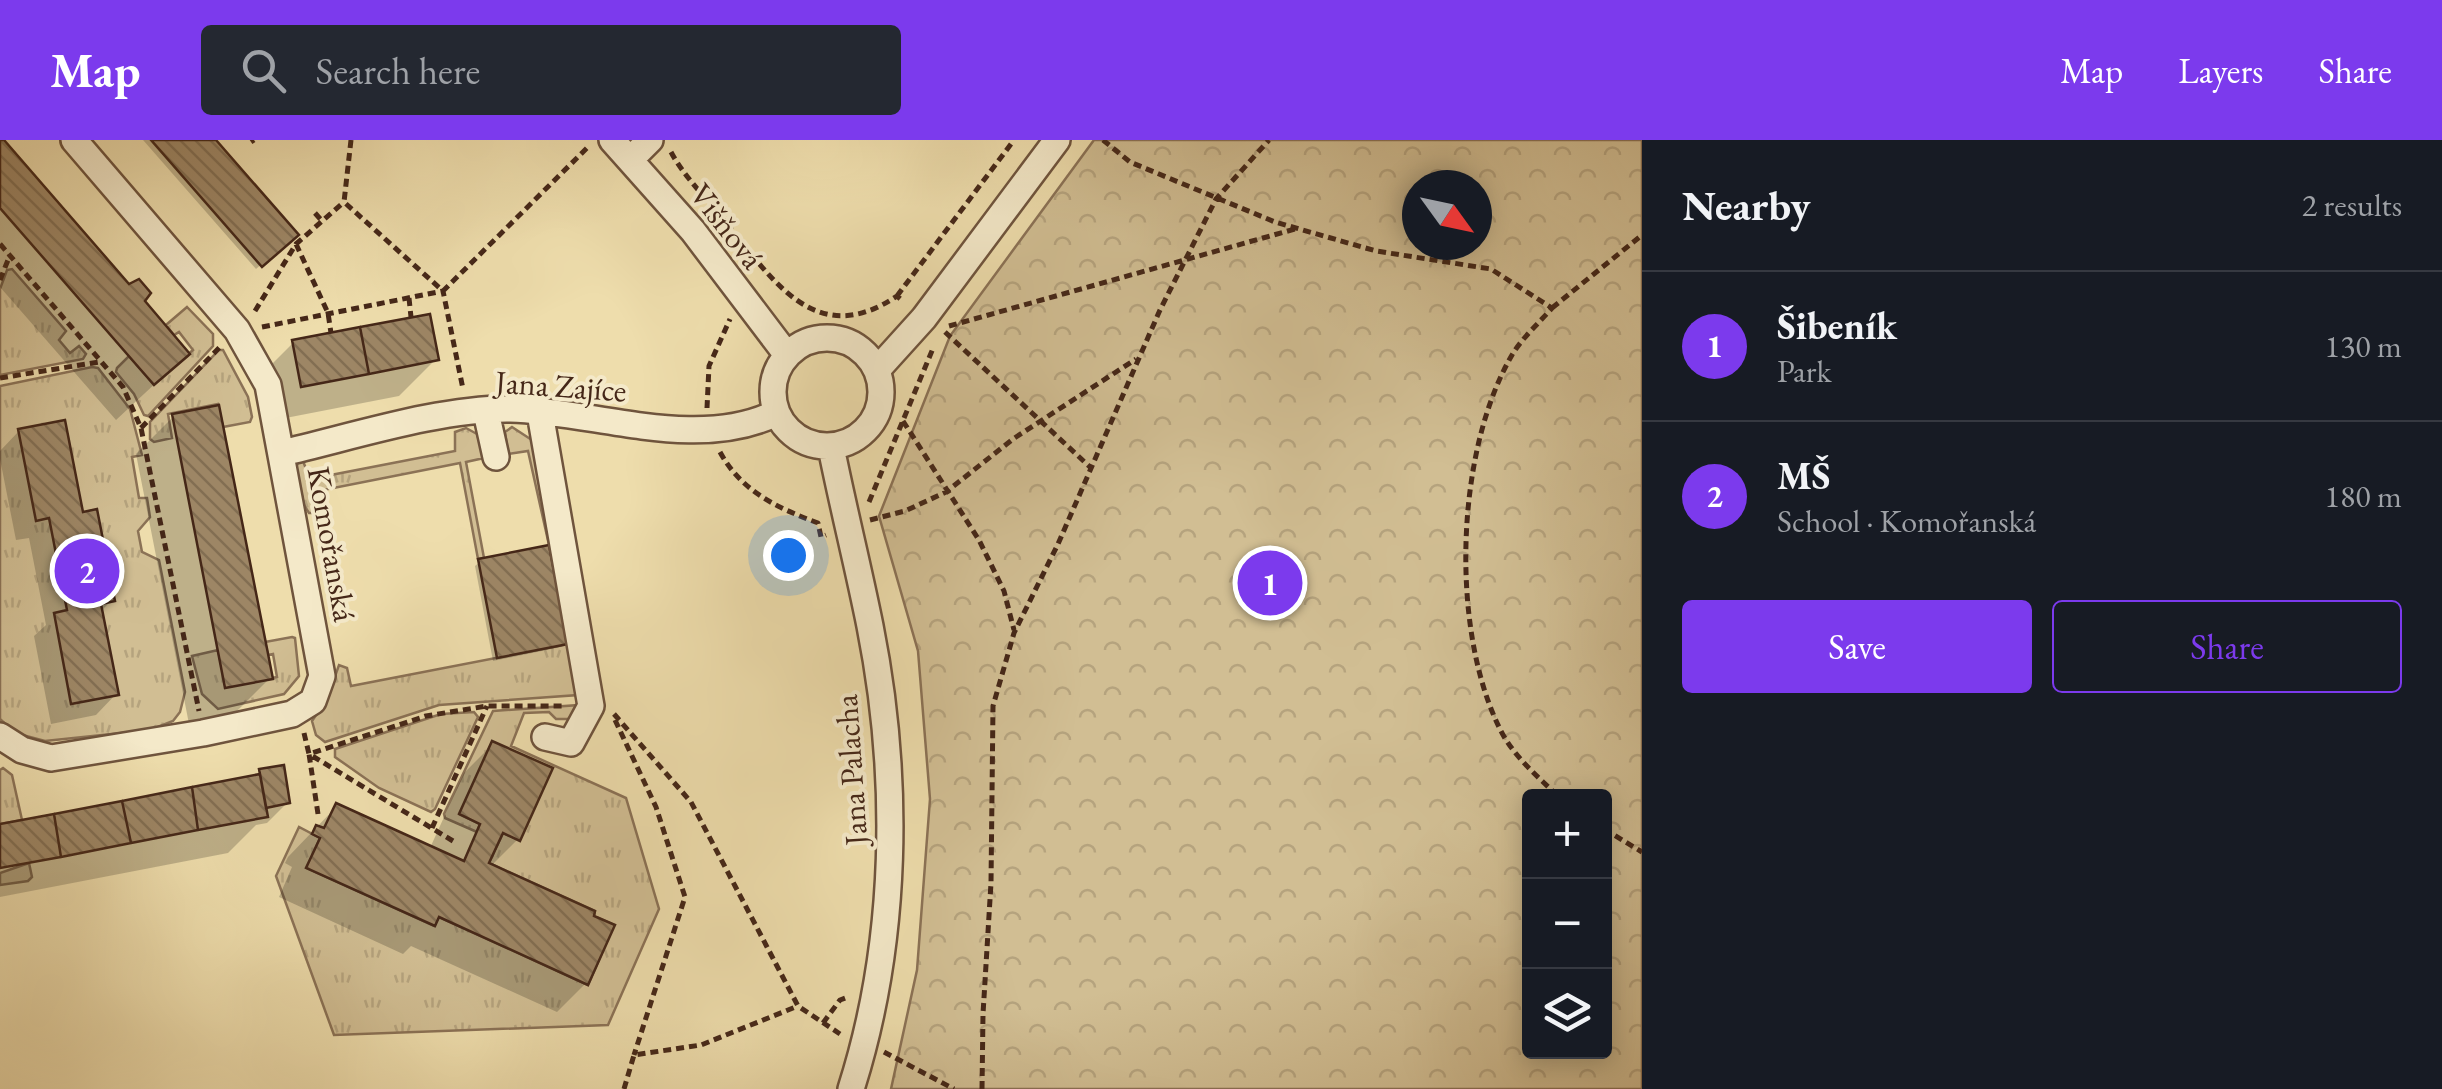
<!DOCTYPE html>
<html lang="en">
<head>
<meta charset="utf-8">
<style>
	:root { --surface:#171b24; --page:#242831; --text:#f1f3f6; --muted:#9ea1a6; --line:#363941; --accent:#7c3aed }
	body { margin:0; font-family:"EB Garamond",serif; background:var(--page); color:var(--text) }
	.controls { position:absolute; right:30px; bottom:30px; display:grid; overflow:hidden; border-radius:10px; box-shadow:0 5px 25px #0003 }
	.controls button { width:90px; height:90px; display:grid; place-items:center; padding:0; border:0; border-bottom:2px solid var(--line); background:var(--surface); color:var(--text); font:50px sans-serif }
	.compass { position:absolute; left:1402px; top:30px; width:90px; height:90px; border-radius:50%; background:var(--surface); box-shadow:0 5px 25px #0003; rotate:123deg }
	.you { position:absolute; left:788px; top:415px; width:35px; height:35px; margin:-25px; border:8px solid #fff; border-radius:50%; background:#1a73e8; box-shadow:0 0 0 15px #1a73e833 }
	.badge { display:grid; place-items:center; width:65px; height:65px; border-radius:50%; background:var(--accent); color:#fff; font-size:32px; font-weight:700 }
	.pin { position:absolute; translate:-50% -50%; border:5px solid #fff; box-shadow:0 2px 10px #0006 }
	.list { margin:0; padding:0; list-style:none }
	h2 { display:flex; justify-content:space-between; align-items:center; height:130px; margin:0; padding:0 40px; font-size:42px }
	h2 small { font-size:32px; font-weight:400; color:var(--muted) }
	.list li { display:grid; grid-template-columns:65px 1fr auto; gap:30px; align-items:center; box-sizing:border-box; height:150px; padding:0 40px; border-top:2px solid var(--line) }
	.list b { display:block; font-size:38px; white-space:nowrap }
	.list p { margin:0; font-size:32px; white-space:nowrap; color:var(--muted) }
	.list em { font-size:32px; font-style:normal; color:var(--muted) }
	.actions { display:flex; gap:20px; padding:30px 40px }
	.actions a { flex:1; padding:22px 0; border:2px solid var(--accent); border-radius:10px; text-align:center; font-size:35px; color:var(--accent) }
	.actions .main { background:var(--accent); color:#fff }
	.icon { flex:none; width:55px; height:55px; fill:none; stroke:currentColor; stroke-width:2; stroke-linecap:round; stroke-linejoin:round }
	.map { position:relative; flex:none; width:1642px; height:949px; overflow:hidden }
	header { display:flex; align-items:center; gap:60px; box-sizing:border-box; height:140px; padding:0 50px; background:var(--accent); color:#fff }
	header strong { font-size:48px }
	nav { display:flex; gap:55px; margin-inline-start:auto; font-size:35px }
	.search { width:700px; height:90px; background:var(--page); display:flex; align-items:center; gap:25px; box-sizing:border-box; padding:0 35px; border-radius:10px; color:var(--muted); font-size:38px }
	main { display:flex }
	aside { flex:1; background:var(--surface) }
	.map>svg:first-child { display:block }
	.grass { fill:url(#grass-tufts); stroke:#8b7256; stroke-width:2.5 }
	.park { fill:url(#park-crowns); stroke:#8b7256; stroke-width:2.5; fill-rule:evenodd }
	.shadow { fill:#0003 }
	.building { fill:url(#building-back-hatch); stroke:#452718; stroke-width:2.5 }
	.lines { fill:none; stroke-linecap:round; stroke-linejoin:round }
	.minor-casing { stroke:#6f543d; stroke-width:30 }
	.path { stroke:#452718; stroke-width:5; stroke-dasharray:8 5; stroke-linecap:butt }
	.minor { stroke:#f4e9c9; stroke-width:25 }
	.labels { text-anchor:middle; stroke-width:8; stroke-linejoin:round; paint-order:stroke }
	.street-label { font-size:32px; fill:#452718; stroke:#f4e9c9 }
</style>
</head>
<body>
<header>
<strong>Map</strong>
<div class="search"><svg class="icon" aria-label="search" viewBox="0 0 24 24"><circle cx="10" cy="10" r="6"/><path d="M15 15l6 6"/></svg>Search here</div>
<nav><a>Map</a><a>Layers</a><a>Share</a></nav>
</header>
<main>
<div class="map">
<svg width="1642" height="949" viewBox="0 0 1642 949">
	<defs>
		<pattern id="grass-tufts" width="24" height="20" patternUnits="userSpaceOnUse" patternTransform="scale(2.5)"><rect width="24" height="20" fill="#d1be93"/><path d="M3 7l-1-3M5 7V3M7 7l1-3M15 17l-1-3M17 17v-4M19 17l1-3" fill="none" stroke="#b5a37e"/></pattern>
		<pattern id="park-crowns" width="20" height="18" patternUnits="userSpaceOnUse" patternTransform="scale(2.5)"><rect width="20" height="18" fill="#d1be93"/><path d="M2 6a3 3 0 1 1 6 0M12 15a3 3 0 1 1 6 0" fill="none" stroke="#b5a37e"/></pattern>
		<pattern id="building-back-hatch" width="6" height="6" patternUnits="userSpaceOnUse" patternTransform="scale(2.5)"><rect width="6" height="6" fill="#9d8665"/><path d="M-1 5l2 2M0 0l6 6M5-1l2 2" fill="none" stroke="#826e52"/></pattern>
	</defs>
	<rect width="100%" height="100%" fill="#eeddac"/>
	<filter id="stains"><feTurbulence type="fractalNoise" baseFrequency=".002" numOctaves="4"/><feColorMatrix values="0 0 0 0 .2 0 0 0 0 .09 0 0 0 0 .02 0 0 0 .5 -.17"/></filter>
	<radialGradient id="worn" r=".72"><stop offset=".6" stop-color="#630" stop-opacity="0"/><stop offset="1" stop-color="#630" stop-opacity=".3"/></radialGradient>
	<!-- grass -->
	<path class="grass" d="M12,129l54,62 -7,9 11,13 9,-7 7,8 -3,5 -83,16v-86l7,-19z
		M187,167l26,27v12l-65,70 -4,-1 -10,-21 -18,-22 1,-4 12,-12 25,28 39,-34 -14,-18 -5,3 -8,-10z
		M219,210h4l25,47 4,20 -2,5 -27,5 -5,-23 -50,10 4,24 -18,4 -4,-3v-17z
		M92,227l6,1 32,41 12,46 -10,2 7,41h8l3,19 -12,14 4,21 17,8 26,132 -5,20 -7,9 -23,9 -105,11 -30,-8 -15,-14v-333z
		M512,287l29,19 15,93 -7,6 -21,-94 -20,3 -3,-22z
		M466,288l11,6 7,24 -18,4 18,96 -6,1 -18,-96 -147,29v21h-4l-5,-8 -8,-37 2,-6 5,-1 7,18 145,-28v-19z
		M292,497l3,1 4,38 -15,18 -66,15 -16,-15 -10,-38 26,-6 8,37 51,-10 -4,-23 -5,1 -3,-13z
		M568,504l10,51 -139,10 -114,37 -9,-7 -4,-14 15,-22 12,-34 8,3 4,18z
		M580,565l-6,14h-18l-7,-7 -25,1 -13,33 115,52 33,111 -51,116 -274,10 -58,-159 23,-49 21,11 -13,30 127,58 5,-9 149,68 26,-60 -20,-9 1,-5 -106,-48 14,-30 17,7 -61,-26 21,10 -3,8 -32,-14 -1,-4 49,-103z
		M474,572l4,5 -43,92 -4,3 -52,-24 -44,-31v-8l106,-35z
		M3,628l9,7 10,45 -22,4v-54z
		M29,723l3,14 -4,4 -28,4v-12z"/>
	<!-- park -->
	<path class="park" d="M1094,0h548v949h-751l26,-119 13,-171 -12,-148 -39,-135 71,-180zM1417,45h60v60h-60zM1530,656h74v256h-74z"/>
	<!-- shadow -->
	<path class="shadow" d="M0,0l187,214 -71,66 -116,-133z
		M143,0h69l83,94 -39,35z
		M293,203l143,16 -37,37 -134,26 -9,-42z
		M173,277l97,261 -37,37 -44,9 -53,-270z
		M19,291l62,83 31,86 -12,12 16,82 -20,21 -45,9 -17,-88 12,-11 -17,-87 -13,2 -16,-81v-8z
		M480,422l85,81 -4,4 -68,14 -18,-95z
		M493,604l25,95 -28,28 96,116 -29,29 -146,-66 -8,8 -124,-57 13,-30 -7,-4 3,-6 49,-51 93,42 34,-75z
		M260,632l28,30 -21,21 -11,2 -28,28 -228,44v-70l255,-50z"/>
	<!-- building -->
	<path class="building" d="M0,0h4l125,144 10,-5 12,14 -6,8 45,53 -36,31 -154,-177z
		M151,0h65l83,95 -37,32z
		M430,174l9,46 -70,14 -9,-47z
		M360,187l9,47 -68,13 -9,-47z
		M219,265l54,274 -48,9 -53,-274z
		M65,280l18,92 14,-3 18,92 -14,3 18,91 -48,9 -17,-91 13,-3 -18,-92 -13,3 -18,-92z
		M549,405l19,99 -71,14 -19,-99z
		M492,601l61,27 -33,73 -17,-8 -14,30 106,48 -1,5 21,9 -27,60 -149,-68 -4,9 -129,-58 14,-30 -8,-4 4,-9 8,3 12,-25 128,58 16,-37 -21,-10z
		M284,625l6,38 -24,5 -7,-39z
		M260,634l8,43 -70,13 -6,-43z
		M192,647l6,43 -67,13 -9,-42z
		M122,661l9,42 -70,14 -7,-43z
		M54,674l7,43 -61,11v-44z"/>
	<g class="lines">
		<defs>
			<path id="minor" d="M612,0l81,91 94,124
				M631,19l19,-19
				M773 252a54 54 0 1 1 108 0a54 54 0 1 1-108 0Z
				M877,230l47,-52 133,-178
				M486,272l10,45
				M540,273l51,293 -20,37 -26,-6
				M831,307c12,60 27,119 39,179 30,151 28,316 -19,463
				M282,313c70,-16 158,-45 228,-44 84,2 187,43 266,4
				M0,596l22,14 29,8 152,-25 89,-19 21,-13 9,-25 -54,-291 -31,-55 -163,-190"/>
		</defs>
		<!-- minor casing -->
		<use href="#minor" class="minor-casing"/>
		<!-- path -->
		<path class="path" d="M351,0l-7,62 99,89 146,-145
			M1103,0l27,22 145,60 101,29 115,18 61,39c-13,15 -30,30 -40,47 -56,96 -62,271 -13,372 13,28 37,48 59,69
			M251,2l3,-2
			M671,12c13,25 39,50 57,73 46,57 89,125 169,71l7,6
			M315,73l7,8
			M0,104l123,143 18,41 58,283
			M296,104l32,69 3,20
			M0,140l10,-25
			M897,156l117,-156
			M409,158l2,19
			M1552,168l90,-73
			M255,171l41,-67 48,-42
			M949,186l346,-97
			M262,187l181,-36 20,98
			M945,192l145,135
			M0,238l99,-16
			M707,268l2,-42 21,-47
			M903,281l76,119 25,51 10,39
			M141,288l79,-81
			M720,312c21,39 57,56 98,71l3,14 5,-2
			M869,362l65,-156
			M870,380l35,-9 41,-19 67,-53 123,-80
			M614,574l77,88 107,204 42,28
			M615,580l41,87 29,90 -51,158
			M304,593l5,21 117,-38 61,-10h78
			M318,674l-9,-60 144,87
			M432,688l55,-122
			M1604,689l38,23
			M823,883l17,-23 8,-3
			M884,912l70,37
			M624,949l10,-34 67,-10 97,-39
			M982,949l1,-75 8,-131 2,-177 21,-73 44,-89 102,-234 56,-111 53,-59"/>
		<!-- minor -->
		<use href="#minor" class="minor"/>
	</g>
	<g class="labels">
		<!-- street labels -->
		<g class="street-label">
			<text transform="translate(727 86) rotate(52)" y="11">Višňová</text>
			<text transform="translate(561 246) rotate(4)" y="11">Jana Zajíce</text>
			<text transform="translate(332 404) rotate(80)" y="11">Komořanská</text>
			<text transform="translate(851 630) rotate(-94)" y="11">Jana Palacha</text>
		</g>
	</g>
	<rect width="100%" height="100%" filter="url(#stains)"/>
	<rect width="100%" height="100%" fill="url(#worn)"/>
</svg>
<div class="controls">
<button>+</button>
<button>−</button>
<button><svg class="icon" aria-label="layers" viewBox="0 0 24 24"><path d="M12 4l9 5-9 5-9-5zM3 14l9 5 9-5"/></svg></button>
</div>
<svg class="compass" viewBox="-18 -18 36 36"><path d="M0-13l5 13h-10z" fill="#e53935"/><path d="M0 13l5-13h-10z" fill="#9ea1a6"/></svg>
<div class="you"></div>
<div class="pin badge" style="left:1270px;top:443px">1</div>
<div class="pin badge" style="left:87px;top:431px">2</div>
</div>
<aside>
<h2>Nearby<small>2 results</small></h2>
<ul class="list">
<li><span class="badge">1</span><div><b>Šibeník</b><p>Park</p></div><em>130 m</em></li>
<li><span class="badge">2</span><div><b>MŠ</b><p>School · Komořanská</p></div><em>180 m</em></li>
</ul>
<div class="actions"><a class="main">Save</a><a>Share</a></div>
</aside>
</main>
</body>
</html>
